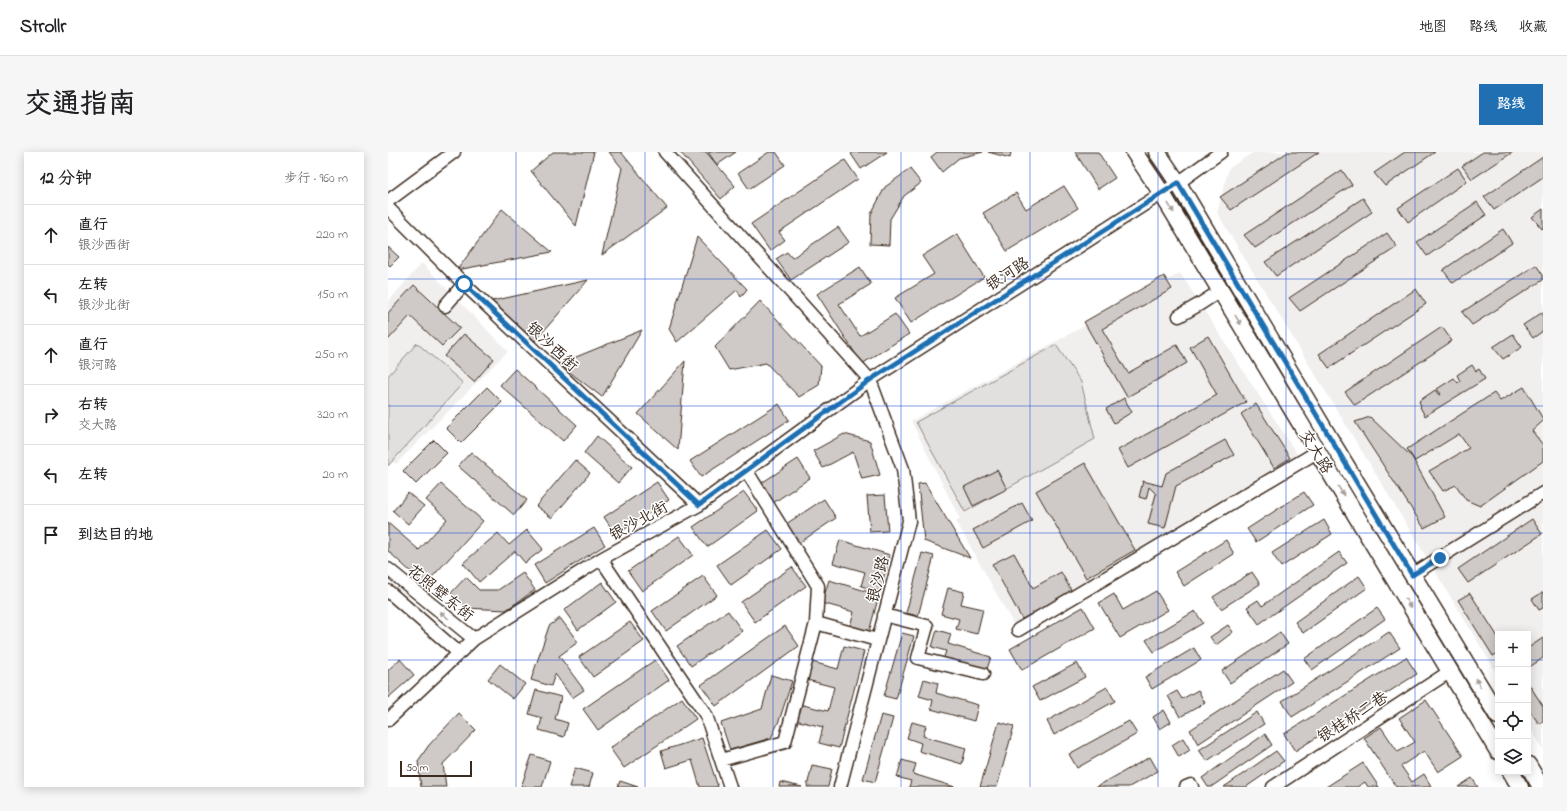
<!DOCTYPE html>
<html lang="zh">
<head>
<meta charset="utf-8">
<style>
	:root { --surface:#fff; --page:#f6f6f6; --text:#202124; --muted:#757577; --line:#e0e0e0; --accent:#1f6fb2 }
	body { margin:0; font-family:"Indie Flower","LXGW WenKai TC",sans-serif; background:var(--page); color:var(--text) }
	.controls { position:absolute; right:12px; bottom:12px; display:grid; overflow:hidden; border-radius:0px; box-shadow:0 2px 10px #0003 }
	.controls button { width:36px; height:36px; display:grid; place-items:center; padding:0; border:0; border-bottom:1px solid var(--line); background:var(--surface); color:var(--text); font:20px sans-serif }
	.scale { position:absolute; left:12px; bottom:10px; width:72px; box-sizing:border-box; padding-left:4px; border:2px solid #3b2a1e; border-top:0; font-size:11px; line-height:14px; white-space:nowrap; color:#3b2a1e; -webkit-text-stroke:3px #fff; paint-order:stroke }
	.stop { position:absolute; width:12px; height:12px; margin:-9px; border:3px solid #1f6fb2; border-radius:50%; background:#fff }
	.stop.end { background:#1f6fb2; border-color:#fff; box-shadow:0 1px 4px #0008 }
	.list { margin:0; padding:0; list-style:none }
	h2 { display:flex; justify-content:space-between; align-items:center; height:52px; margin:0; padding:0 16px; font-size:17px }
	h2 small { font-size:13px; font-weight:400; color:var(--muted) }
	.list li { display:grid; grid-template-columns:26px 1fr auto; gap:12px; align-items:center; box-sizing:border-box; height:60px; padding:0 16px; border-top:1px solid var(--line) }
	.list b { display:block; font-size:15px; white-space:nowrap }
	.list p { margin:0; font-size:13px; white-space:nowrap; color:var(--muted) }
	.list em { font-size:13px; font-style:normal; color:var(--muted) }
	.icon { flex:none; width:22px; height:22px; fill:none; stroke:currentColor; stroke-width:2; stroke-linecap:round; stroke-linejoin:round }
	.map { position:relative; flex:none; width:1155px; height:635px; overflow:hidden; border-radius:0px }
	header { display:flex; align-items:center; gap:24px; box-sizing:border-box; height:56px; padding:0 20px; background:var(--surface); border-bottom:1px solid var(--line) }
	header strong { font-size:19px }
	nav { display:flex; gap:22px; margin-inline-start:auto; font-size:14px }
	.intro { display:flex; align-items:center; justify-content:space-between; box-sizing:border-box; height:96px; padding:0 24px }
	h1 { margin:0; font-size:28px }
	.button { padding:10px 18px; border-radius:0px; background:var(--accent); color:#fff; font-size:14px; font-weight:700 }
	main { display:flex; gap:24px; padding:0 24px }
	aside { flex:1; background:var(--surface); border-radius:0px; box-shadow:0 2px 10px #0003 }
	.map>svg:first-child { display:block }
	.built { fill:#f1efee }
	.green { fill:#e2e0de; stroke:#8e857e }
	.building { fill:#cfcac7; stroke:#3b2a1e }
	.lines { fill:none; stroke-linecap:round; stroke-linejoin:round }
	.minor-casing { stroke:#3b2a1e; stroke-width:15 }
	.major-casing { stroke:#3b2a1e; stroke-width:19 }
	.minor { stroke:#fff; stroke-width:12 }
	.major { stroke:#fff; stroke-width:16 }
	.oneway { fill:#a79f9a }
	.route { stroke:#1f6fb2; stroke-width:5 }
	.grid { fill:none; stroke:#1d4ed8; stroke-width:1; stroke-opacity:0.55 }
	.labels { text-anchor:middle; stroke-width:3; stroke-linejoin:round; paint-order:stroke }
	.street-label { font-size:16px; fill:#3b2a1e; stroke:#fff }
</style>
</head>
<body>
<header>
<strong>Strollr</strong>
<nav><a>地图</a><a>路线</a><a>收藏</a></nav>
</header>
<div class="intro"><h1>交通指南</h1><a class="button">路线</a></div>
<main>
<aside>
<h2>12 分钟<small>步行 · 960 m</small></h2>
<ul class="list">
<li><svg class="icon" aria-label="ahead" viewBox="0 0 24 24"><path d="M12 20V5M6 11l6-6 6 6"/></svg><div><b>直行</b><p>银沙西街</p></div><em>220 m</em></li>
<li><svg class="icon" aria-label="left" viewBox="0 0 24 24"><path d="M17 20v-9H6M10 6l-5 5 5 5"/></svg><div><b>左转</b><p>银沙北街</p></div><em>150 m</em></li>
<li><svg class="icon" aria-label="ahead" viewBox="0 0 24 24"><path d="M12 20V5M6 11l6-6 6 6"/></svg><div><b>直行</b><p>银河路</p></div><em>250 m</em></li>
<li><svg class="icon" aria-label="right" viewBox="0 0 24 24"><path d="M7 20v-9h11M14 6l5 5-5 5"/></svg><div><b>右转</b><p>交大路</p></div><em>320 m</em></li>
<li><svg class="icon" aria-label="left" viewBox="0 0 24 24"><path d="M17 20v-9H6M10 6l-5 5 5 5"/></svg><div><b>左转</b></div><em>20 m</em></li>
<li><svg class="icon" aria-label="arrive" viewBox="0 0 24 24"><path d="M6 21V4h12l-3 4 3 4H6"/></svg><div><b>到达目的地</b></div></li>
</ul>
</aside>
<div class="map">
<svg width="1155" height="635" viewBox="0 0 1155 635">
	<rect width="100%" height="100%" fill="#fff"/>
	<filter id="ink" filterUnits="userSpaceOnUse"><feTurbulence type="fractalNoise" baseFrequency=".025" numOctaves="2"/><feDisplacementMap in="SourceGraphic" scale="8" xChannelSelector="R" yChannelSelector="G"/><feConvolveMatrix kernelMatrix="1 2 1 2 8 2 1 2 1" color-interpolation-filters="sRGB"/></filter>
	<g filter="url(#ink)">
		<!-- built -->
		<path class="built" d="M866,0h289v597l-15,-25v-90h-30v41l-281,-462 12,-45z
			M34,111l86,88 -112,113 -8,-6v-156z
			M792,121l119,184 -285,168 -58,-104 4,-2 -49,-98z"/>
		<!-- green -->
		<path class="green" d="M29,191l46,40 -75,83v-90z
			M668,193l25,37 14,57 -130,73 -49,-90z"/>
		<!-- building -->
		<path class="building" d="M165,0h41l-18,74 -45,-55z
			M221,0h12l46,56 -65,47 20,-87z
			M292,0h26l29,34 -14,13z
			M320,0h28l-19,13z
			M381,0h7l9,13 -36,24 -11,-16z
			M466,0h33l-26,17 -10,-15z
			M549,0h46l-24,6 -17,14 -11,-15z
			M600,0h23l-1,6z
			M687,0h23l17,26 -17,11z
			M900,0h31l-88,58 -11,-13z
			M1017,0h30l-50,34 -11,-13z
			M1095,0h30l-41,27 -10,-13z
			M1155,5v20l-49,33 -10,-13z
			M457,8l13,19 -79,53 6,8 -15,11 -19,-27z
			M1070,16l9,13 -59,41 -10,-14z
			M522,17l11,14 -17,13 -14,23 -1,26 -19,-1 1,-30 14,-27z
			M954,18l10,15 -97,63 -11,-13z
			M676,34l14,22 -71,43 -24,-38 33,-20 10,16z
			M975,46l9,14 -96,64 -11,-14z
			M1089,50l9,13 -59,41 -10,-14z
			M114,57l50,43 -95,18z
			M1155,57v19l-1,1 -10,-12z
			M450,75l11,15 -58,38 -15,-21 11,-7 5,6z
			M1115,77l9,14 -59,40 -10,-13z
			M999,81l10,14 -97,64 -11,-13z
			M569,82l27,43 -73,46 -16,-25 39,-24 -12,-18z
			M309,85l50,52 -6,8 -4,-7 -60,52 -8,-13z
			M0,95l11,10 -9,9 -2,-2z
			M1148,113l7,10v5l-71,45 -10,-13z
			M472,115l11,17 -32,20 21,32 35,-22 14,20 -47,30 -45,-70z
			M776,124l8,13 -70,40 26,44 49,-28 10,18 -60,34 -43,-75z
			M200,128l-53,61 -43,-40z
			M26,133l46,43 -18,18 -32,-30 -22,24v-27z
			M1028,137l10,15 -97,64 -10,-14z
			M372,149l61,65 -2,19 -20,12 -33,-34 -37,7 -14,-23z
			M1155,160v19l-10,7 -10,-13z
			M1054,175l10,14 -97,64 -10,-13z
			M254,178l-40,67 -43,-33z
			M76,182l30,25 -20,23 -30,-26z
			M1125,182l9,13 -19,12 -10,-12z
			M820,184l38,66 -118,66 -10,-18 99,-55 -27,-48z
			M297,209l-7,89 -40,-36z
			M1084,213l4,6 3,-2 6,10 -60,37 -5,-9 1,-1 -2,-5 16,-11 4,5 2,-1 -4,-5 17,-11 4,5 2,-2 -3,-6z
			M127,217l62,56 -14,16 -63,-56z
			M99,235l15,15 -41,41 -15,-15z
			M1136,235l19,32v2l-11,10 11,14v16l-63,45 -14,-6 -10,-15 -13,6 -14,-20 40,-23 -10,-14 -44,27 -8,-12 87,-56 6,8z
			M736,246l8,14 -18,11 -8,-14z
			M391,252l10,16 -88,57 -11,-16z
			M868,252l34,54 -16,10 -33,-54z
			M982,265l42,40 33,60 -21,11 -69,-106z
			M456,282l26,7 10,34 -18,4 -9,-27 -30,16 -10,-17z
			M209,284l35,31 -14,16 -34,-30z
			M46,288l13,13 -31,31 -13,-13z
			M837,288l9,15 -58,31 -11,42 -17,-4 8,-30 -7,-7 -3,12 -7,-2 4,-16 19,5 4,-13z
			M83,300l56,48 -13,15 -56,-49z
			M410,307l12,19 -37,25 -13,-19z
			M187,308l15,13 -38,45 -16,-12z
			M697,311l50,87 -49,28 -50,-87z
			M609,318l10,19 -34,17 -9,-19z
			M269,330l12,18 -53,35 -12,-18z
			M537,331l45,75 -46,-17 -6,-57z
			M53,332l42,37 -58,64 -37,-34v-28l31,27 28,-31 -21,-19z
			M356,340l14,19 -51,36 -14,-20z
			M916,340l9,13 -57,37 -9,-13z
			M20,341l16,13 -16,18 -15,-13z
			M497,343l3,36 -18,1 -3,-36z
			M436,347l12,19 -37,25 -13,-19z
			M634,351l10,18 -49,27 -10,-18z
			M1144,367l10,15 -74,49 -10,-14z
			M936,368l8,14 -51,33 -9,-14z
			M206,376l11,17 -60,38 -11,-18z
			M139,378l16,19 -18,14 -10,-12 -36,31 -16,-19 35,-30 11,12z
			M380,378l14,19 -51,36 -14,-20z
			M291,384l14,19 -51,36 -14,-20z
			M452,388l50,15 -10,36 -19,-5 4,-14 -32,-9z
			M838,388l8,14 -50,32 -9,-14z
			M951,400l8,11 -88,61 -12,-17 11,-7 4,6z
			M534,401l12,3 -16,60 -12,-3z
			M626,401l19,35 28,-16 11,20 -50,27 -30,-55z
			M404,415l14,19 -51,36 -14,-20z
			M864,420l8,12 -39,25 -8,-12z
			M135,421l12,17 -29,20 -40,-2 -15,-15 15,-16 13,13h19z
			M315,424l14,19 -51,36 -14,-20z
			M971,424l8,12 -64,45 -8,-11z
			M441,428l50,15 -10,37 -19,-6 4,-14 -32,-9z
			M214,430l14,20 -38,28 -14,-20z
			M560,436l16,4 -3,12 22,5 -6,25 -21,-5 3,-10 -18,-5z
			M768,439l12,19 -48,28 -21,-35 15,-9 9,16z
			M1155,440v16l-4,2 -7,-11z
			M1082,441l28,44v16l-5,3 -35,-56z
			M695,455l12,21 -73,42 -12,-21z
			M989,456l8,11 -73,51 -8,-11z
			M340,459l14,20 -51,35 -14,-20z
			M807,459l8,12 -49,29 -8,-12z
			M172,466l18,24 -19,14 25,34 -12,8 -17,-24 -4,12 -20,-6 18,-54z
			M242,470l14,19 -51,36 -14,-20z
			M840,473l5,7 -17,13 -6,-8z
			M397,474l14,20 -83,60 -15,-21z
			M549,478l14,4 -3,10 43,13 -5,15 -43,-12 3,-9 -14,-4z
			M892,480l8,12 -58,39 -8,-12z
			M1001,480l11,16 -108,69 -10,-16z
			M514,481l12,3 -18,63 -12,-3z
			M1155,486v20l-15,10v-20z
			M456,494l20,5 -25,97 -20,-5 4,-16 -28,-7 4,-16 29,7 6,-24 -27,-7 5,-18 26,7z
			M806,496l7,12 -49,29 -7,-12z
			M1018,505l11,17 -122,77 -11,-17z
			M12,507l14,16 -26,23v-28z
			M267,508l14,20 -71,50 -15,-21z
			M689,511l8,14 -45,24 -8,-14z
			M112,512l25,20 -12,15 -25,-20z
			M895,517l9,13 -94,62 -8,-14z
			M383,523l21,6 -13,40 -8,17 -41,12 -9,-27 41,-14z
			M536,527l14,4 -2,10 42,12 -4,16 -43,-12 2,-9 -14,-4z
			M1140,531l15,23v15l-4,3 -11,-16z
			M719,535l8,14 -61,34 -7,-14z
			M148,538l25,7 -6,22 13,4 -4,14 -25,-7 3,-12 -13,-4z
			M810,538l7,13 -25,14 -12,-21 9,-5 5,8z
			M294,546l14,21 -72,49 -14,-20z
			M1038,548l37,56 -25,16 -14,-21 -23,15 11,16 12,-8 7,12 -2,1h-33l-32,-49 17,-11 17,25 17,-10 -16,-24z
			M776,558l7,12 -11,7 -7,-12z
			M869,560l7,12 -57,37 -8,-11z
			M71,561l17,17 -33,34 3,23h-25l-3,-26 11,-16z
			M493,563l12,3 -18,64 -12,-3z
			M741,569l8,13 -60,34 -8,-14z
			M524,570l14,4 -3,10 43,12 -4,16 -43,-13 2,-8 -14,-5z
			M611,570l15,4 -17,61h-17z
			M877,582l7,11 -61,42h-3l-6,-9z
			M314,586l16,49h-18l-8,-27 -26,8 -5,-17z
			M795,586l7,12 -11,7 -7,-12z
			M888,599l8,10 -38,26h-22z
			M144,603l18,6 -8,26h-21z
			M762,605l8,14 -29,16h-33z
			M514,608l14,4 -3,10 42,13h-46l2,-6 -14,-4z
			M975,611l16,24h-11l-3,-5 -8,5h-31z
			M424,613l20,4 -4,18h-21z
			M187,616l18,5 -4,14h-20z
			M1084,626l6,9h-20z
			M232,629l18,6h-20z
			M392,630l22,5h-23z"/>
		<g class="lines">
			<defs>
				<path id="minor" d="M277,0l205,228 33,89 6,52 -69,266
					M0,49l66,-49
					M0,56l76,76 235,221
					M57,154l19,-22
					M791,164l21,-12 20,-13
					M358,318l72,116 -2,37
					M213,407l105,156 24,72
					M0,417l86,70
					M1024,423l131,-82
					M0,439l71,62
					M496,463l43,11 -9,32 65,16
					M630,478l299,-178
					M0,568l86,-81 127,-80 98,-54 171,-125 308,-197 43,-31
					M333,608l64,-18 31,-119 61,17
					M798,635l5,-2 1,2
					M885,635l176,-115"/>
				<path id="major" d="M746,0l27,40 337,559
					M769,0l21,31 152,256 168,277
					M1140,613l13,22
					M1123,620l9,15"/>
			</defs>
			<!-- minor casing -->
			<use href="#minor" class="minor-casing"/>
			<!-- major casing -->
			<use href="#major" class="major-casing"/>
			<!-- minor -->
			<use href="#minor" class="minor"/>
			<!-- major -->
			<use href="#major" class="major"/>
		</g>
		<!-- one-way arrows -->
		<defs><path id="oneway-solid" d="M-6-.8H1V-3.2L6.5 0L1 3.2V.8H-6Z"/></defs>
		<g class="oneway">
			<use href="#oneway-solid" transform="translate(783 56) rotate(59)"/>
			<use href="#oneway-solid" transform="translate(850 168) rotate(59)"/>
			<use href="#oneway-solid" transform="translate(953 339) rotate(59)"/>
			<use href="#oneway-solid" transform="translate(1020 451) rotate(59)"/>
			<use href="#oneway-solid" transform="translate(56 463) rotate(-141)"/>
			<use href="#oneway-solid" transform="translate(1090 531) rotate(-121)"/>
		</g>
	</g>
	<g class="lines" filter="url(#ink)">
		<!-- route -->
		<path class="route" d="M76,132l235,221 171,-125 308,-197 234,392 28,-17"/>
	</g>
	<!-- grid -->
	<path class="grid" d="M128,0v635M257,0v635M385,0v635M513,0v635M642,0v635M770,0v635M898,0v635M1027,0v635M0,127h1155M0,254h1155M0,381h1155M0,508h1110M1140,508h15"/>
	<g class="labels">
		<!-- street labels -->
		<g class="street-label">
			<text transform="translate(619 121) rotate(-33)" y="6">银河路</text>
			<text transform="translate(165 194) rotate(43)" y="6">银沙西街</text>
			<text transform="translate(929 299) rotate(59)" y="6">交大路</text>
			<text transform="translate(250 368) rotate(-29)" y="6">银沙北街</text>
			<text transform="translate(489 427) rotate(-76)" y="6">银沙路</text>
			<text transform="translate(53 440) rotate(39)" y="6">花照壁东街</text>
			<text transform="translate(964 564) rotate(-33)" y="6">银桂桥二巷</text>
		</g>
	</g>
</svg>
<div class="controls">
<button>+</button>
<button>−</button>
<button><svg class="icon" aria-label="locate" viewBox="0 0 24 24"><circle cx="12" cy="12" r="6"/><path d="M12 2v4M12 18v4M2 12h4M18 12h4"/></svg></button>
<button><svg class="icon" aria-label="layers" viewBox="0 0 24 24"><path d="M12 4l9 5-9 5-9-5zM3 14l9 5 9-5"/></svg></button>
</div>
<div class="scale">50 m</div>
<div class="stop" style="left:76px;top:132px"></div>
<div class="stop end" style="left:1052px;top:406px"></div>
</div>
</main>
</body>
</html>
